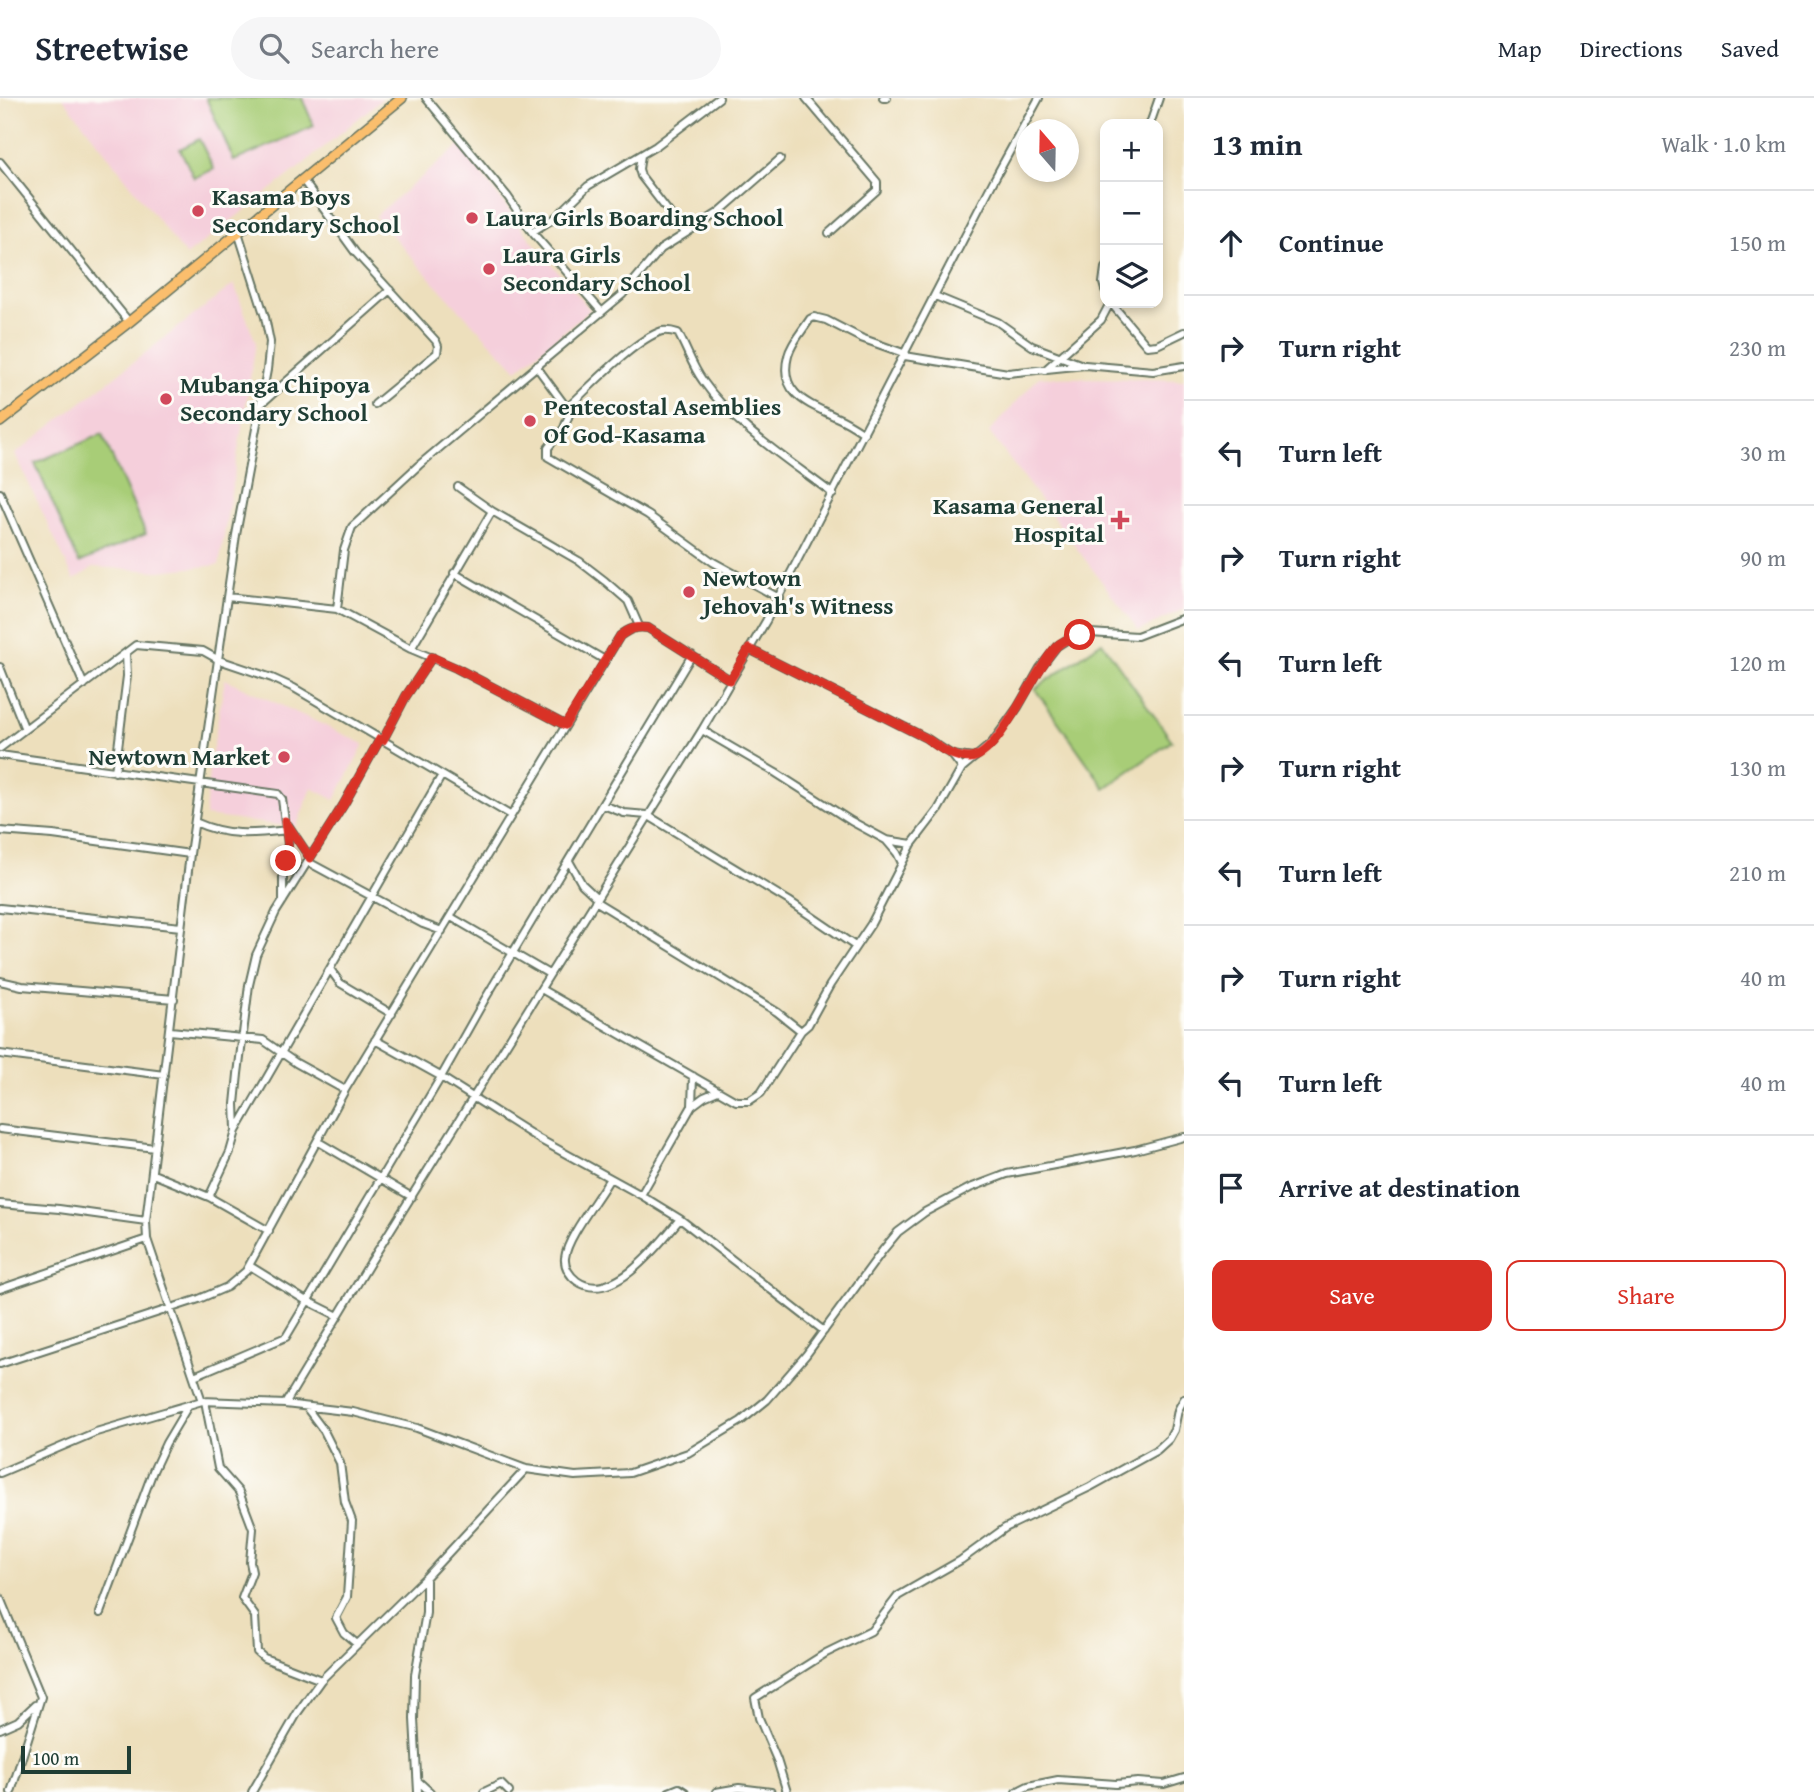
<!DOCTYPE html>
<html lang="en">
<head>
<meta charset="utf-8">
<style>
	:root { --surface:#fff; --page:#f6f6f7; --text:#1f2937; --muted:#747a83; --line:#e0e1e3; --accent:#d93025 }
	body { margin:0; font-family:"Gentium Book Plus",serif; background:var(--page); color:var(--text) }
	.controls { position:absolute; right:21px; top:21px; display:grid; overflow:hidden; border-radius:14px; box-shadow:0 4px 10px #0003 }
	.controls button { width:63px; height:63px; display:grid; place-items:center; padding:0; border:0; border-bottom:2px solid var(--line); background:var(--surface); color:var(--text); font:35px sans-serif }
	.compass { position:absolute; left:1016px; top:21px; width:63px; height:63px; border-radius:50%; background:var(--surface); box-shadow:0 4px 10px #0003; rotate:340deg }
	.scale { position:absolute; left:21px; bottom:18px; width:110px; box-sizing:border-box; padding-left:7px; border:4px solid #1f3d34; border-top:0; font-size:19px; line-height:24px; white-space:nowrap; color:#1f3d34; -webkit-text-stroke:5px #fdfcf7; paint-order:stroke }
	.stop { position:absolute; width:21px; height:21px; margin:-16px; border:5px solid #d93025; border-radius:50%; background:#fff }
	.stop.end { background:#d93025; border-color:#fff; box-shadow:0 2px 7px #0008 }
	.list { margin:0; padding:0; list-style:none }
	h2 { display:flex; justify-content:space-between; align-items:center; height:91px; margin:0; padding:0 28px; font-size:30px }
	h2 small { font-size:23px; font-weight:400; color:var(--muted) }
	.list li { display:grid; grid-template-columns:46px 1fr auto; gap:21px; align-items:center; box-sizing:border-box; height:105px; padding:0 28px; border-top:2px solid var(--line) }
	.list b { display:block; font-size:26px; white-space:nowrap }
	.list em { font-size:23px; font-style:normal; color:var(--muted) }
	.actions { display:flex; gap:14px; padding:21px 28px }
	.actions a { flex:1; padding:16px 0; border:2px solid var(--accent); border-radius:14px; text-align:center; font-size:24px; color:var(--accent) }
	.actions .main { background:var(--accent); color:#fff }
	.icon { flex:none; width:38px; height:38px; fill:none; stroke:currentColor; stroke-width:2; stroke-linecap:round; stroke-linejoin:round }
	.map { position:relative; flex:none; width:1184px; height:1694px; overflow:hidden }
	header { display:flex; align-items:center; gap:42px; box-sizing:border-box; height:98px; padding:0 35px; background:var(--surface); border-bottom:2px solid var(--line) }
	header strong { font-size:33px }
	nav { display:flex; gap:38px; margin-inline-start:auto; font-size:24px }
	.search { width:490px; height:63px; background:var(--page); display:flex; align-items:center; gap:18px; box-sizing:border-box; padding:0 24px; border-radius:38px; color:var(--muted); font-size:26px }
	main { display:flex }
	aside { flex:1; background:var(--surface) }
	.map>svg:first-child { display:block }
	.built { fill:#f5cfdb }
	.green { fill:#a8cd77; stroke:#648556; stroke-width:2 }
	.lines { fill:none; stroke-linecap:round; stroke-linejoin:round }
	.minor-casing { stroke:#677664; stroke-width:10 }
	.primary-casing { stroke:#677664; stroke-width:12 }
	.minor { stroke:#fff; stroke-width:6 }
	.primary { stroke:#fabe6d; stroke-width:9 }
	.route { stroke:#d93025; stroke-width:9 }
	.poi-dot { fill:#d1495b; stroke:#fdfcf7; stroke-width:2.5 }
	.labels { text-anchor:middle; stroke-width:6; stroke-linejoin:round; paint-order:stroke }
	.poi-label { font-size:24px; font-weight:bold; fill:#1f3d34; stroke:#fdfcf7; text-anchor:start }
</style>
</head>
<body>
<header>
<strong>Streetwise</strong>
<div class="search"><svg class="icon" aria-label="search" viewBox="0 0 24 24"><circle cx="10" cy="10" r="6"/><path d="M15 15l6 6"/></svg>Search here</div>
<nav><a>Map</a><a>Directions</a><a>Saved</a></nav>
</header>
<main>
<div class="map">
<svg width="1184" height="1694" viewBox="0 0 1184 1694">
	<rect width="100%" height="100%" fill="#fdfcf7"/>
	<filter id="ink" filterUnits="userSpaceOnUse"><feTurbulence type="fractalNoise" baseFrequency=".0143" numOctaves="2"/><feDisplacementMap in="SourceGraphic" scale="14" xChannelSelector="R" yChannelSelector="G"/><feConvolveMatrix kernelMatrix="1 2 1 2 8 2 1 2 1" color-interpolation-filters="sRGB"/></filter>
	<filter id="wash" filterUnits="userSpaceOnUse"><feTurbulence type="fractalNoise" baseFrequency=".00686" numOctaves="4" result="noise"/><feDisplacementMap in="SourceGraphic" scale="28" xChannelSelector="R" yChannelSelector="G"/><feGaussianBlur stdDeviation="1.57" result="paint"/><feColorMatrix in="noise" values="0 0 0 0 0 0 0 0 0 0 0 0 0 0 0 0 0 1.4 0 .05"/><feComposite in="paint" operator="in"/></filter>
	<g filter="url(#wash)">
		<rect width="100%" height="100%" fill="#eddfbc"/>
		<!-- built -->
		<path class="built" d="M63,0h320l-83,69 -114,89z
			M460,47l69,92 61,73 -73,60 -80,-84 -62,-70z
			M234,186l22,59 -37,222 -60,6 -65,-4 -20,13 -59,-126z
			M1039,279l145,3v229l-45,22 -150,-199z
			M225,581l139,65 -29,56 -23,-12 -16,39 -91,-11 4,-46z"/>
		<!-- green -->
		<path class="green" d="M206,0h96l12,28 -80,35z
			M199,41l15,30 -20,9 -14,-29z
			M102,336l44,100 -67,29 -44,-100z
			M1102,544l70,99 -67,47 -70,-99z"/>
	</g>
	<g filter="url(#ink)">
		<g class="lines">
			<defs>
				<path id="minor" d="M426,0l82,99 24,35 70,80
					M806,0l71,84v8l-48,43
					M883,0h4
					M1150,26l9,-26
					M641,57l-2,14 2,7 44,57
					M0,64l129,160
					M302,81l53,73 81,89 2,5 -1,7 -62,51
					M238,134l27,85 5,25 -3,28 -31,165 -46,319 -44,367 1,18 55,162 83,3 68,8 64,16 109,41 49,7 55,-3 58,-20 53,-32 26,-21 39,-45 77,-105 15,-18 27,-20 45,-24 37,-14 128,-24 49,-13
					M532,134l24,-15 32,-31 68,-40 63,-48
					M1105,170l-2,15 2,7
					M935,198l63,26 34,24 48,18
					M1111,205l36,43 10,-1 27,-13
					M905,258l103,17 77,-8 68,6 31,-5
					M536,268l31,42 2,7 -5,13 -16,20v9l100,58 65,47 66,36
					M1045,272l56,-50 9,-17
					M260,307l130,-115
					M567,310c22,-20 67,-68 95,-77 6,-1 10,0 16,2 9,16 14,33 25,48 31,45 87,80 130,113
					M864,335c-9,-6 -18,-12 -28,-16 -27,-13 -58,-23 -48,-61 3,-13 15,-26 22,-37l4,-2 12,3 35,18 45,16
					M458,389l34,24 87,50 26,20 23,20 11,25
					M0,395l84,192
					M454,475l151,87
					M227,499l110,12 74,40 45,19 109,57
					M337,511l7,-59 8,-23 67,-62 203,-170 39,-46 57,-36 62,-54
					M411,551l81,-138
					M749,551l177,89 26,17 10,13
					M0,569l24,60
					M702,632l74,43 75,48 35,19 11,13 5,10
					M383,642l23,-44 26,-39
					M0,650l136,-103 67,6 16,9 53,18 22,10 216,127
					M0,657l278,39 4,5 6,45 -5,31v26
					M952,657l21,3
					M115,674l12,-96 -1,-22
					M603,707l21,8 23,2 142,86 66,45
					M195,724c33,15 57,12 92,8
					M288,727l22,33
					M0,733l53,4 137,19
					M886,742l26,4
					M569,763l13,23 15,14
					M308,764l115,62 19,7
					M0,810l181,19
					M451,819l98,57
					M330,871l10,14 52,31
					M0,883l22,5 152,13
					M541,891l195,112h13l12,-8 40,-62 -24,-19 -182,-111
					M170,933l93,9 33,23 49,27
					M801,933l7,-6 22,-40 41,-61 41,-80 26,-34 24,-42 30,-25 26,-36 22,-39 17,-22 11,-7 22,-6 47,3 47,-18
					M375,942l67,37
					M0,956l164,21
					M441,979l98,62 102,56 39,24 144,112
					M692,1008l1,-30
					M0,1031l155,19
					M236,1031l-1,-25 3,-30 11,-89 7,-30 20,-43 68,-108 36,-65
					M317,1043l95,56
					M153,1076l56,23 60,34
					M610,1080c-11,20 -43,59 -45,80 -1,9 5,18 12,23 36,25 83,-38 103,-62
					M641,1097l51,-89 12,-9 14,-6
					M209,1099l21,-45 6,-21 206,-356
					M0,1106l59,5 87,12
					M250,1168l58,36
					M0,1191l147,-50
					M308,1203l30,15
					M0,1266l199,-65 28,-12 19,-16 99,-181 275,-454c9,-7 16,-10 28,-8l82,52
					M194,1278l92,-39 155,-260 44,-78 207,-344
					M205,1303l13,67 21,24 14,37 -3,33 2,10 -10,26 13,18 2,36 7,6 57,22
					M285,1306l85,-141 332,-533 64,-109 228,-441 45,-82
					M306,1309l18,24 16,32 5,39 7,19 -5,76 -11,21 8,15 13,11
					M0,1375l96,-41 106,-31
					M0,1500l41,99 -30,95
					M100,1515l53,-142 13,-28 22,-37
					M0,1631l18,-8 17,-16
					M418,1683l12,11
					M252,1694l46,-80 23,-32 105,-103 100,-108
					M418,1694l-4,-73 1,-44 11,-62v-36
					M484,1694l17,-8 8,8
					M669,1694l10,-4 6,4
					M716,1694l23,-4 32,4
					M787,1694l-10,-32 -18,-42 -4,-20 71,-45 45,-22 27,-35 63,-36 44,-32 85,-41 67,-37 12,-11 5,-9 4,-20 6,-11
					M1016,1694l12,-6 30,-6 58,4 22,-2 26,2 20,-6"/>
				<path id="primary" d="M0,324l129,-100 273,-224"/>
			</defs>
			<!-- minor casing -->
			<use href="#minor" class="minor-casing"/>
			<!-- primary casing -->
			<use href="#primary" class="primary-casing"/>
			<!-- minor -->
			<use href="#minor" class="minor"/>
			<!-- primary -->
			<use href="#primary" class="primary"/>
		</g>
	</g>
	<g class="lines" filter="url(#ink)">
		<!-- route -->
		<path class="route" d="M286,763l2,-17 -3,-23 25,37 34,-54 36,-65 3,1 23,-44 26,-39 24,11 109,57 55,-89c9,-7 16,-10 28,-8l82,52 19,-31 177,89c14,10 26,20 44,20 29,-1 65,-90 86,-111 6,-7 15,-9 24,-12"/>
	</g>
	<!-- markers -->
	<g class="poi-dot">
		<circle cx="198" cy="113" r="7"/>
		<circle cx="472" cy="120" r="7"/>
		<circle cx="489" cy="171" r="7"/>
		<circle cx="166" cy="301" r="7"/>
		<circle cx="530" cy="323" r="7"/>
		<path d="M1116.5 411.5h7v7h7v7h-7v7h-7v-7h-7v-7h7z"/>
		<circle cx="689" cy="494" r="7"/>
		<circle cx="284" cy="659" r="7"/>
	</g>
	<g class="labels">
		<!-- poi labels -->
		<g class="poi-label">
			<text x="212" y="107">Kasama Boys<tspan x="212" dy="28">Secondary School</tspan></text>
			<text x="486" y="128">Laura Girls Boarding School</text>
			<text x="503" y="165">Laura Girls<tspan x="503" dy="28">Secondary School</tspan></text>
			<text x="180" y="295">Mubanga Chipoya<tspan x="180" dy="28">Secondary School</tspan></text>
			<text x="544" y="317">Pentecostal Asemblies<tspan x="544" dy="28">Of God-Kasama</tspan></text>
			<text x="1104" y="416" text-anchor="end">Kasama General<tspan x="1104" dy="28">Hospital</tspan></text>
			<text x="703" y="488">Newtown<tspan x="703" dy="28">Jehovah's Witness</tspan></text>
			<text x="270" y="667" text-anchor="end">Newtown Market</text>
		</g>
	</g>
</svg>
<div class="controls">
<button>+</button>
<button>−</button>
<button><svg class="icon" aria-label="layers" viewBox="0 0 24 24"><path d="M12 4l9 5-9 5-9-5zM3 14l9 5 9-5"/></svg></button>
</div>
<svg class="compass" viewBox="-18 -18 36 36"><path d="M0-13l5 13h-10z" fill="#e53935"/><path d="M0 13l5-13h-10z" fill="#747a83"/></svg>
<div class="scale">100 m</div>
<div class="stop" style="left:1080px;top:537px"></div>
<div class="stop end" style="left:286px;top:763px"></div>
</div>
<aside>
<h2>13 min<small>Walk · 1.0 km</small></h2>
<ul class="list">
<li><svg class="icon" aria-label="ahead" viewBox="0 0 24 24"><path d="M12 20V5M6 11l6-6 6 6"/></svg><div><b>Continue</b></div><em>150 m</em></li>
<li><svg class="icon" aria-label="right" viewBox="0 0 24 24"><path d="M7 20v-9h11M14 6l5 5-5 5"/></svg><div><b>Turn right</b></div><em>230 m</em></li>
<li><svg class="icon" aria-label="left" viewBox="0 0 24 24"><path d="M17 20v-9H6M10 6l-5 5 5 5"/></svg><div><b>Turn left</b></div><em>30 m</em></li>
<li><svg class="icon" aria-label="right" viewBox="0 0 24 24"><path d="M7 20v-9h11M14 6l5 5-5 5"/></svg><div><b>Turn right</b></div><em>90 m</em></li>
<li><svg class="icon" aria-label="left" viewBox="0 0 24 24"><path d="M17 20v-9H6M10 6l-5 5 5 5"/></svg><div><b>Turn left</b></div><em>120 m</em></li>
<li><svg class="icon" aria-label="right" viewBox="0 0 24 24"><path d="M7 20v-9h11M14 6l5 5-5 5"/></svg><div><b>Turn right</b></div><em>130 m</em></li>
<li><svg class="icon" aria-label="left" viewBox="0 0 24 24"><path d="M17 20v-9H6M10 6l-5 5 5 5"/></svg><div><b>Turn left</b></div><em>210 m</em></li>
<li><svg class="icon" aria-label="right" viewBox="0 0 24 24"><path d="M7 20v-9h11M14 6l5 5-5 5"/></svg><div><b>Turn right</b></div><em>40 m</em></li>
<li><svg class="icon" aria-label="left" viewBox="0 0 24 24"><path d="M17 20v-9H6M10 6l-5 5 5 5"/></svg><div><b>Turn left</b></div><em>40 m</em></li>
<li><svg class="icon" aria-label="arrive" viewBox="0 0 24 24"><path d="M6 21V4h12l-3 4 3 4H6"/></svg><div><b>Arrive at destination</b></div></li>
</ul>
<div class="actions"><a class="main">Save</a><a>Share</a></div>
</aside>
</main>
</body>
</html>
